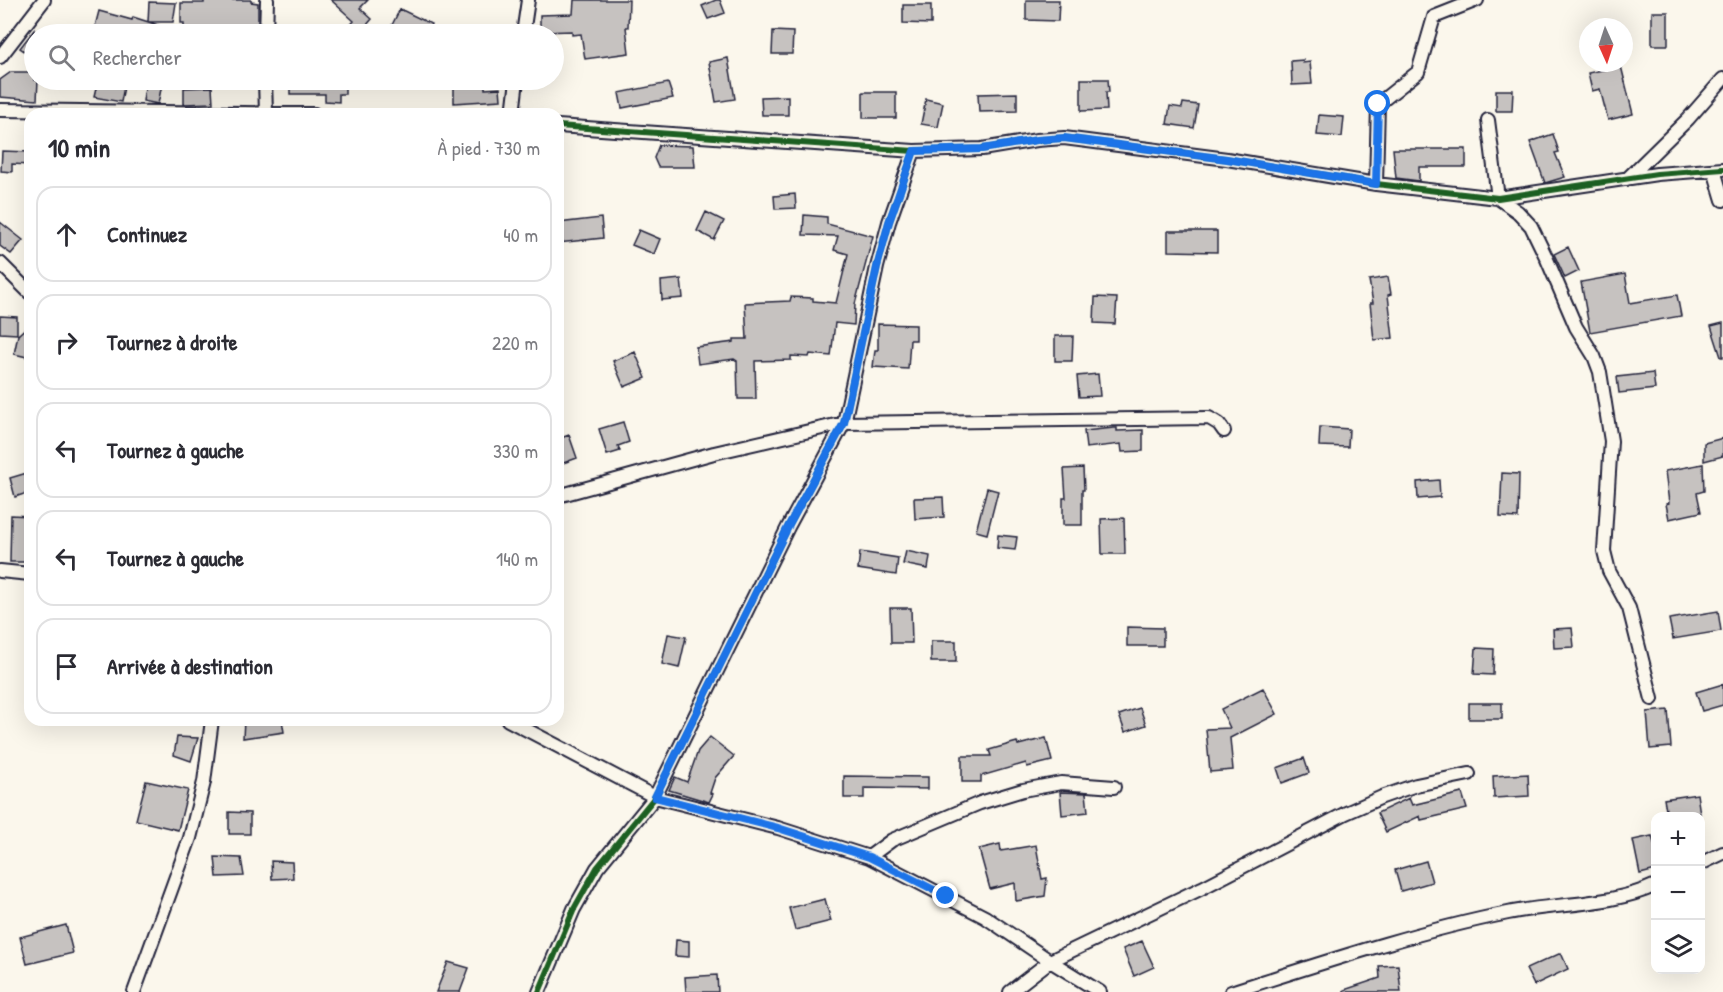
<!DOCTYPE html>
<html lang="fr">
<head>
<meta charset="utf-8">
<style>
	:root { --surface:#fff; --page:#f2f2f3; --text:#2b2b33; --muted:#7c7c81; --line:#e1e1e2 }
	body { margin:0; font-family:"Patrick Hand",sans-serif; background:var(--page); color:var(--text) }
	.controls { position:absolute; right:18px; bottom:18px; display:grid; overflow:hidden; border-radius:12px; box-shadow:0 6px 24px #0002 }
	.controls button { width:54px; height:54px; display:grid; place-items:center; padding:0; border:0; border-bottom:2px solid var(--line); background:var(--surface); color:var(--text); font:30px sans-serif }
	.compass { position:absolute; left:1579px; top:18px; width:54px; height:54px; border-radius:50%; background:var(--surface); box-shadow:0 6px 24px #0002; rotate:177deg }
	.stop { position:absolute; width:18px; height:18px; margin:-14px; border:4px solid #1a73e8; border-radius:50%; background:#fff }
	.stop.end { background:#1a73e8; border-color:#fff; box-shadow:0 2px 6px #0008 }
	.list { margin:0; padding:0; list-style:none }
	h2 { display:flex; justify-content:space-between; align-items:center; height:78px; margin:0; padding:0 24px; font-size:26px }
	h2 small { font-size:20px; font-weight:400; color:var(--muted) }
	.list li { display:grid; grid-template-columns:39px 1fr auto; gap:18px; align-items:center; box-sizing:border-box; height:96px; margin:0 12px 12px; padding:0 12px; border:2px solid var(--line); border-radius:18px }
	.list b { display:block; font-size:22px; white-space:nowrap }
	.list em { font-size:20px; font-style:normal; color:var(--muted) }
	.icon { flex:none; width:33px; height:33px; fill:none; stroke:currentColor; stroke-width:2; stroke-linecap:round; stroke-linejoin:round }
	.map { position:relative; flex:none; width:1723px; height:992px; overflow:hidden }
	.search { position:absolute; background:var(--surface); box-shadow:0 6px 24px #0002; left:24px; top:24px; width:540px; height:66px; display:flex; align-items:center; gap:15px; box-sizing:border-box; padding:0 21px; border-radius:33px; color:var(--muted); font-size:22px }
	.panel { position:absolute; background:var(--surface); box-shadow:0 6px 24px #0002; left:24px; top:108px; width:540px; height:618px; border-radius:18px }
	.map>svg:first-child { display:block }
	.building { fill:#c6c2c0; stroke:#22223b; stroke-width:1.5 }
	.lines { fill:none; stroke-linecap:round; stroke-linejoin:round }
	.street-casing { stroke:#22223b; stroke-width:16 }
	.street { stroke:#fbf7ec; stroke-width:12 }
	.cycleway-casing { stroke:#fbf7ec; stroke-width:10 }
	.cycleway { stroke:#1b5e20; stroke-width:6 }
	.route { stroke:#1a73e8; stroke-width:8 }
</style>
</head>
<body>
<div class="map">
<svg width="1723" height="992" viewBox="0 0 1723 992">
	<rect width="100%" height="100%" fill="#fbf7ec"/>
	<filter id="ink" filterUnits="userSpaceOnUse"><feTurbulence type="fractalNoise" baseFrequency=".0167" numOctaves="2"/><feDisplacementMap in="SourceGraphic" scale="12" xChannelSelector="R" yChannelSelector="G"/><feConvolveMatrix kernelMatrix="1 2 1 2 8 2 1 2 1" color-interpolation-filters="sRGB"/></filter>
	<g filter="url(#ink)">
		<!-- building -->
		<path class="building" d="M204,0h47v2l7,1v31h-74v-11h-3v-20h23z
			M331,0h37l-8,8 12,11 -13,15h-3l-8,-6 6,-7z
			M574,0h55l-1,27h-2l3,26 -44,6 -4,-25 -9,1v-4l-32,1v-17l33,-1z
			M716,0h4l5,13 -17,6 -6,-13z
			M1026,0h33l-1,21 -32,-1z
			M149,2l27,1 -3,19h-25z
			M903,5h28v19l-28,-1z
			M400,9l31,15 -5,10h-24l-12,-5z
			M99,11l33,9 1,-3 31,10 -2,7 -27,-5 -1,5h-41z
			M1652,12h16v33h-16z
			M34,30v19l-4,6 -10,-7z
			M773,31l20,1 -1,22h-20z
			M728,58l7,41 -19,3 -7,-40z
			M1303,60v3l7,-1 2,22 -20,1 -1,-24z
			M1621,66l12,48 -25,6 -8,-31 -8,2 -4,-18z
			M11,72h23v8h4l-1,20 -37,-3v-17z
			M1081,79h27l1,13h-3l1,18 -26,1z
			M98,80l27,2 -4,20 -27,-5z
			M290,80h19v3l36,1v10h-6v8l-14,-1v-7h-35z
			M146,81l16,3 -4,20 -15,-3z
			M668,83l5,15 -51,10 -3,-15z
			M485,85v4l15,-1 1,12 -47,3v-17z
			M212,87l1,16 -29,1v-16z
			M1496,90h17l-1,21h-16z
			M863,92h33v26h-33z
			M1017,93v18l-38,1 -1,-18z
			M788,96v19h-26l-1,-18z
			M926,99l17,4 -5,24 -17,-3z
			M1183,103l15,2 -4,23 -27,-4 3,-18 12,2z
			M1319,115l25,2 -2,20 -25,-2z
			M1553,134l6,18 -4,1 10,24 -20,6 -15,-41z
			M659,145l34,1 2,21h-37l-4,-9z
			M1393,149h73v18h-47v14l-23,-3z
			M2,151l28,1v13l-18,-1v8l-11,-1z
			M795,194l1,14 -21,1 -1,-13z
			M706,212l18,9 -10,19 -17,-9z
			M804,215l23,2v7l46,12 -18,68 -1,21 -19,-2 -4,33 -21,-2 -1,3 -18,-1v4l-36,1 1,38h-18l-1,-38 -3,-2 -36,5 -2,-17 38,-5v-3h13l-2,-36 45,-2 1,-4 22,1v3l23,2 12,-49 -14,-4 4,-14 -35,-1z
			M601,218l2,20 -45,5v-20z
			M0,222l23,18 -12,14 -11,-8z
			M639,230l21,9 -6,15 -22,-9z
			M1168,231h49v21l-49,-1z
			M1568,247l11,24 -14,7 -11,-24z
			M1625,274l5,29 47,-8 4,21 -91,16 -9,-50z
			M1388,277l3,17 -3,1 5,43 -19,2 -4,-37h3l-4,-23z
			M681,279l2,19 -21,2 -1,-19z
			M1095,297l22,1 -2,26 -21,-1z
			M0,316l17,1v17l-17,-1z
			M1723,323v34h-2l-10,-31z
			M30,324v20l-3,13 -13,-3 4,-19z
			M878,324l38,1v15h-6l-2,29 -35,-2 2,-17h3z
			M1055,336h18l-1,25h-17z
			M635,352l11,26 -22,9 -11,-26z
			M1653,373l2,16 -36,4 -2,-16z
			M1098,374l2,22 -21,1 -2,-21z
			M623,422l6,20 -11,4 2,5 -13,4 -8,-26z
			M1320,427l29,2 -1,18 -29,-1z
			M1114,428h3v3l26,-1v21l-21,1 -1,-8 -35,4 -2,-17z
			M569,435l8,23 -19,7v-26z
			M1723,438v18l-19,5v-18z
			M1703,464l1,27 -7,2 4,19 -32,7 -3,-15 3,-1 -4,-32z
			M1083,468l1,22h-2v35h-19v-27h3l-2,-29z
			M30,472v20l-15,5 -5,-19z
			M1502,473l17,1 -1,44 -18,-1z
			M1439,480l1,17 -22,2 -1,-17z
			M987,488l11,3 -11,43 -11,-3z
			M943,497l1,20 -29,2 -1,-21z
			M11,515l19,1v46h-20z
			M1124,518l1,36h-23l-1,-35z
			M998,535l19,2 -2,13 -18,-2z
			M906,551l24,5 -2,13 -25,-5z
			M860,552l38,6 -2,17 -38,-6z
			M890,608h21l1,35h-21z
			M1718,611l3,20 -48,8 -4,-20z
			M1127,627l36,1v18h-36z
			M1572,628l2,19 -20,1 -1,-19z
			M668,634l18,3 -7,31 -17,-4z
			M931,641h25v21h-25z
			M1476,648l18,1 -1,26 -19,-1z
			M1723,684v21l-21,6 -6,-19z
			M1263,688l14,26 -47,24 3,32 -23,2 -4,-43 24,-1 -9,-19z
			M1469,703h33v16h-33z
			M1140,708l6,17 -21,7 -6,-17z
			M1668,710l3,37 -21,2 -3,-37z
			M244,720h38l2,12 -41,6z
			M177,737l21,1 -7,23 -17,-6z
			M710,737l24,19 -19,22 -5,15 3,1 -4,8 -40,-12 6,-13 12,5 11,-31z
			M1046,738l6,23 -25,6 -1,-4 -45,13v6h-19v-26h29l-2,-6 28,-8 1,3z
			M1304,758l5,15 -27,10 -5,-15z
			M1528,774l1,22 -35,2 -1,-22z
			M844,776l84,1v12l-64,-1v10h-20z
			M146,781l42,9 -10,40 -42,-10z
			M1060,792l26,1 2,19 -26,3z
			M1462,793l5,16 -46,11 -1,-4 -34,16 -9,-19 32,-15 3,7z
			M1697,794l3,20 -33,2 -3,-17z
			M229,812l21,1v21h-21z
			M1652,836l4,14v20l-16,4 -7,-34z
			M1000,844l1,7 35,-6 6,34 5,-1 -2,18 -29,5 -1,-18 -25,6 -11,-40z
			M215,857l26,1 3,18 -27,1z
			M271,861l21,1 1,16 -21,1z
			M1426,861l6,21 -31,9 -6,-21z
			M825,899l6,22 -36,9 -6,-22z
			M66,925l7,28 -46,11 -7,-27z
			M676,940l13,1v16l-14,-1z
			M1142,941l12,26 -20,9 -11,-27z
			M1561,953l7,16 -34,16 -8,-16z
			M448,962l21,6 -9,24h-24z
			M1398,965l3,27h-57v-2l36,-12 -1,-12z
			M717,975l1,17h-32l-1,-15z"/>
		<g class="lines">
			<defs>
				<path id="street" d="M266,34l1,-34
					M523,34l5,-34
					M0,57l44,-57
					M265,80l1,33
					M0,110l314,4
					M513,114l4,-34
					M1488,120l10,78 20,14 13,14 15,31 30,70 18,29 6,16 11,69 -7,110 5,20 20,37 23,91
					M558,126l356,25 68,-2 55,-9 27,-2 163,21 149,25 122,14 159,-24 66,-5
					M1714,170l9,30
					M1627,179l61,-60 35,-40
					M1376,184l2,-80 40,-32 16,-55 43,-17
					M0,263l30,30
					M558,496l156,-43 130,-30 365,-5 10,6 5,7
					M0,571l30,3
					M508,720l147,77 123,31 91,29 116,60 65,44 50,31
					M869,857l23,-17 88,-37 43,-13 38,-7 53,4
					M1700,864l23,-11
					M134,992l56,-154 14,-56 8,-62
					M539,992l35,-83 23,-41 58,-71 133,-270 56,-104 33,-156 12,-45 25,-71
					M1010,992l40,-31 152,-73 144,-75 36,-16 34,-12 53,-11
					M1231,992c91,-29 183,-60 277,-79 47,-10 104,-7 148,-28"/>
			</defs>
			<!-- street casing -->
			<use href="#street" class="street-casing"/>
			<!-- street -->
			<use href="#street" class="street"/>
			<defs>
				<path id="cycleway" d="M558,126l356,25 68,-2 55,-9 27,-2 163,21 149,25 122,14 159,-24 66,-5
					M539,992l35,-83 23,-41 58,-71 133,-270 56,-104 33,-156 12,-45 25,-71"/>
			</defs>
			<!-- cycleway casing -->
			<use href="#cycleway" class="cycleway-casing"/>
			<!-- cycleway -->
			<use href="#cycleway" class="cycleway"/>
		</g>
	</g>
	<g class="lines" filter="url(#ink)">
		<!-- route -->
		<path class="route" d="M946,896l-77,-39 -91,-29 -123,-31 133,-270 56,-104 33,-156 12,-45 25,-71 68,-2 55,-9 27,-2 163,21 149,25 2,-80"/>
	</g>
</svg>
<div class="controls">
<button>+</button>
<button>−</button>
<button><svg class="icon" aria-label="layers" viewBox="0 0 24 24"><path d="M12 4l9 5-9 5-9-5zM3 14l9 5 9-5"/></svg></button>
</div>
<svg class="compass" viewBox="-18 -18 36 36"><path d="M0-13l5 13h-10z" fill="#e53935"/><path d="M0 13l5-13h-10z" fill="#7c7c81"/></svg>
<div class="stop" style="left:1378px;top:104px"></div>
<div class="stop end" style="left:946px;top:896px"></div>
<div class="search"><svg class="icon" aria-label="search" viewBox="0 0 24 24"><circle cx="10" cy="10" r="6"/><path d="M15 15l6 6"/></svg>Rechercher</div>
<section class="panel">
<h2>10 min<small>À pied · 730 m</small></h2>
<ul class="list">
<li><svg class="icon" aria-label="ahead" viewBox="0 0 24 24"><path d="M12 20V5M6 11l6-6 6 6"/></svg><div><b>Continuez</b></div><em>40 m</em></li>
<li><svg class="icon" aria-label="right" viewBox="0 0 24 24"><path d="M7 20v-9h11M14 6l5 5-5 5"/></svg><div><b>Tournez à droite</b></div><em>220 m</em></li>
<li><svg class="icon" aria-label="left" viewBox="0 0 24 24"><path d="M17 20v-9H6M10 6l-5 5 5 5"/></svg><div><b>Tournez à gauche</b></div><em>330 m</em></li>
<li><svg class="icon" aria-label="left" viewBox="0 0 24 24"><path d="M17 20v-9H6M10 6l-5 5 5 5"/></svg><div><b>Tournez à gauche</b></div><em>140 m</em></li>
<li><svg class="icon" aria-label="arrive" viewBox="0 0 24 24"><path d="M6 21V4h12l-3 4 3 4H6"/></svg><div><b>Arrivée à destination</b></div></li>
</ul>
</section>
</div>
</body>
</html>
